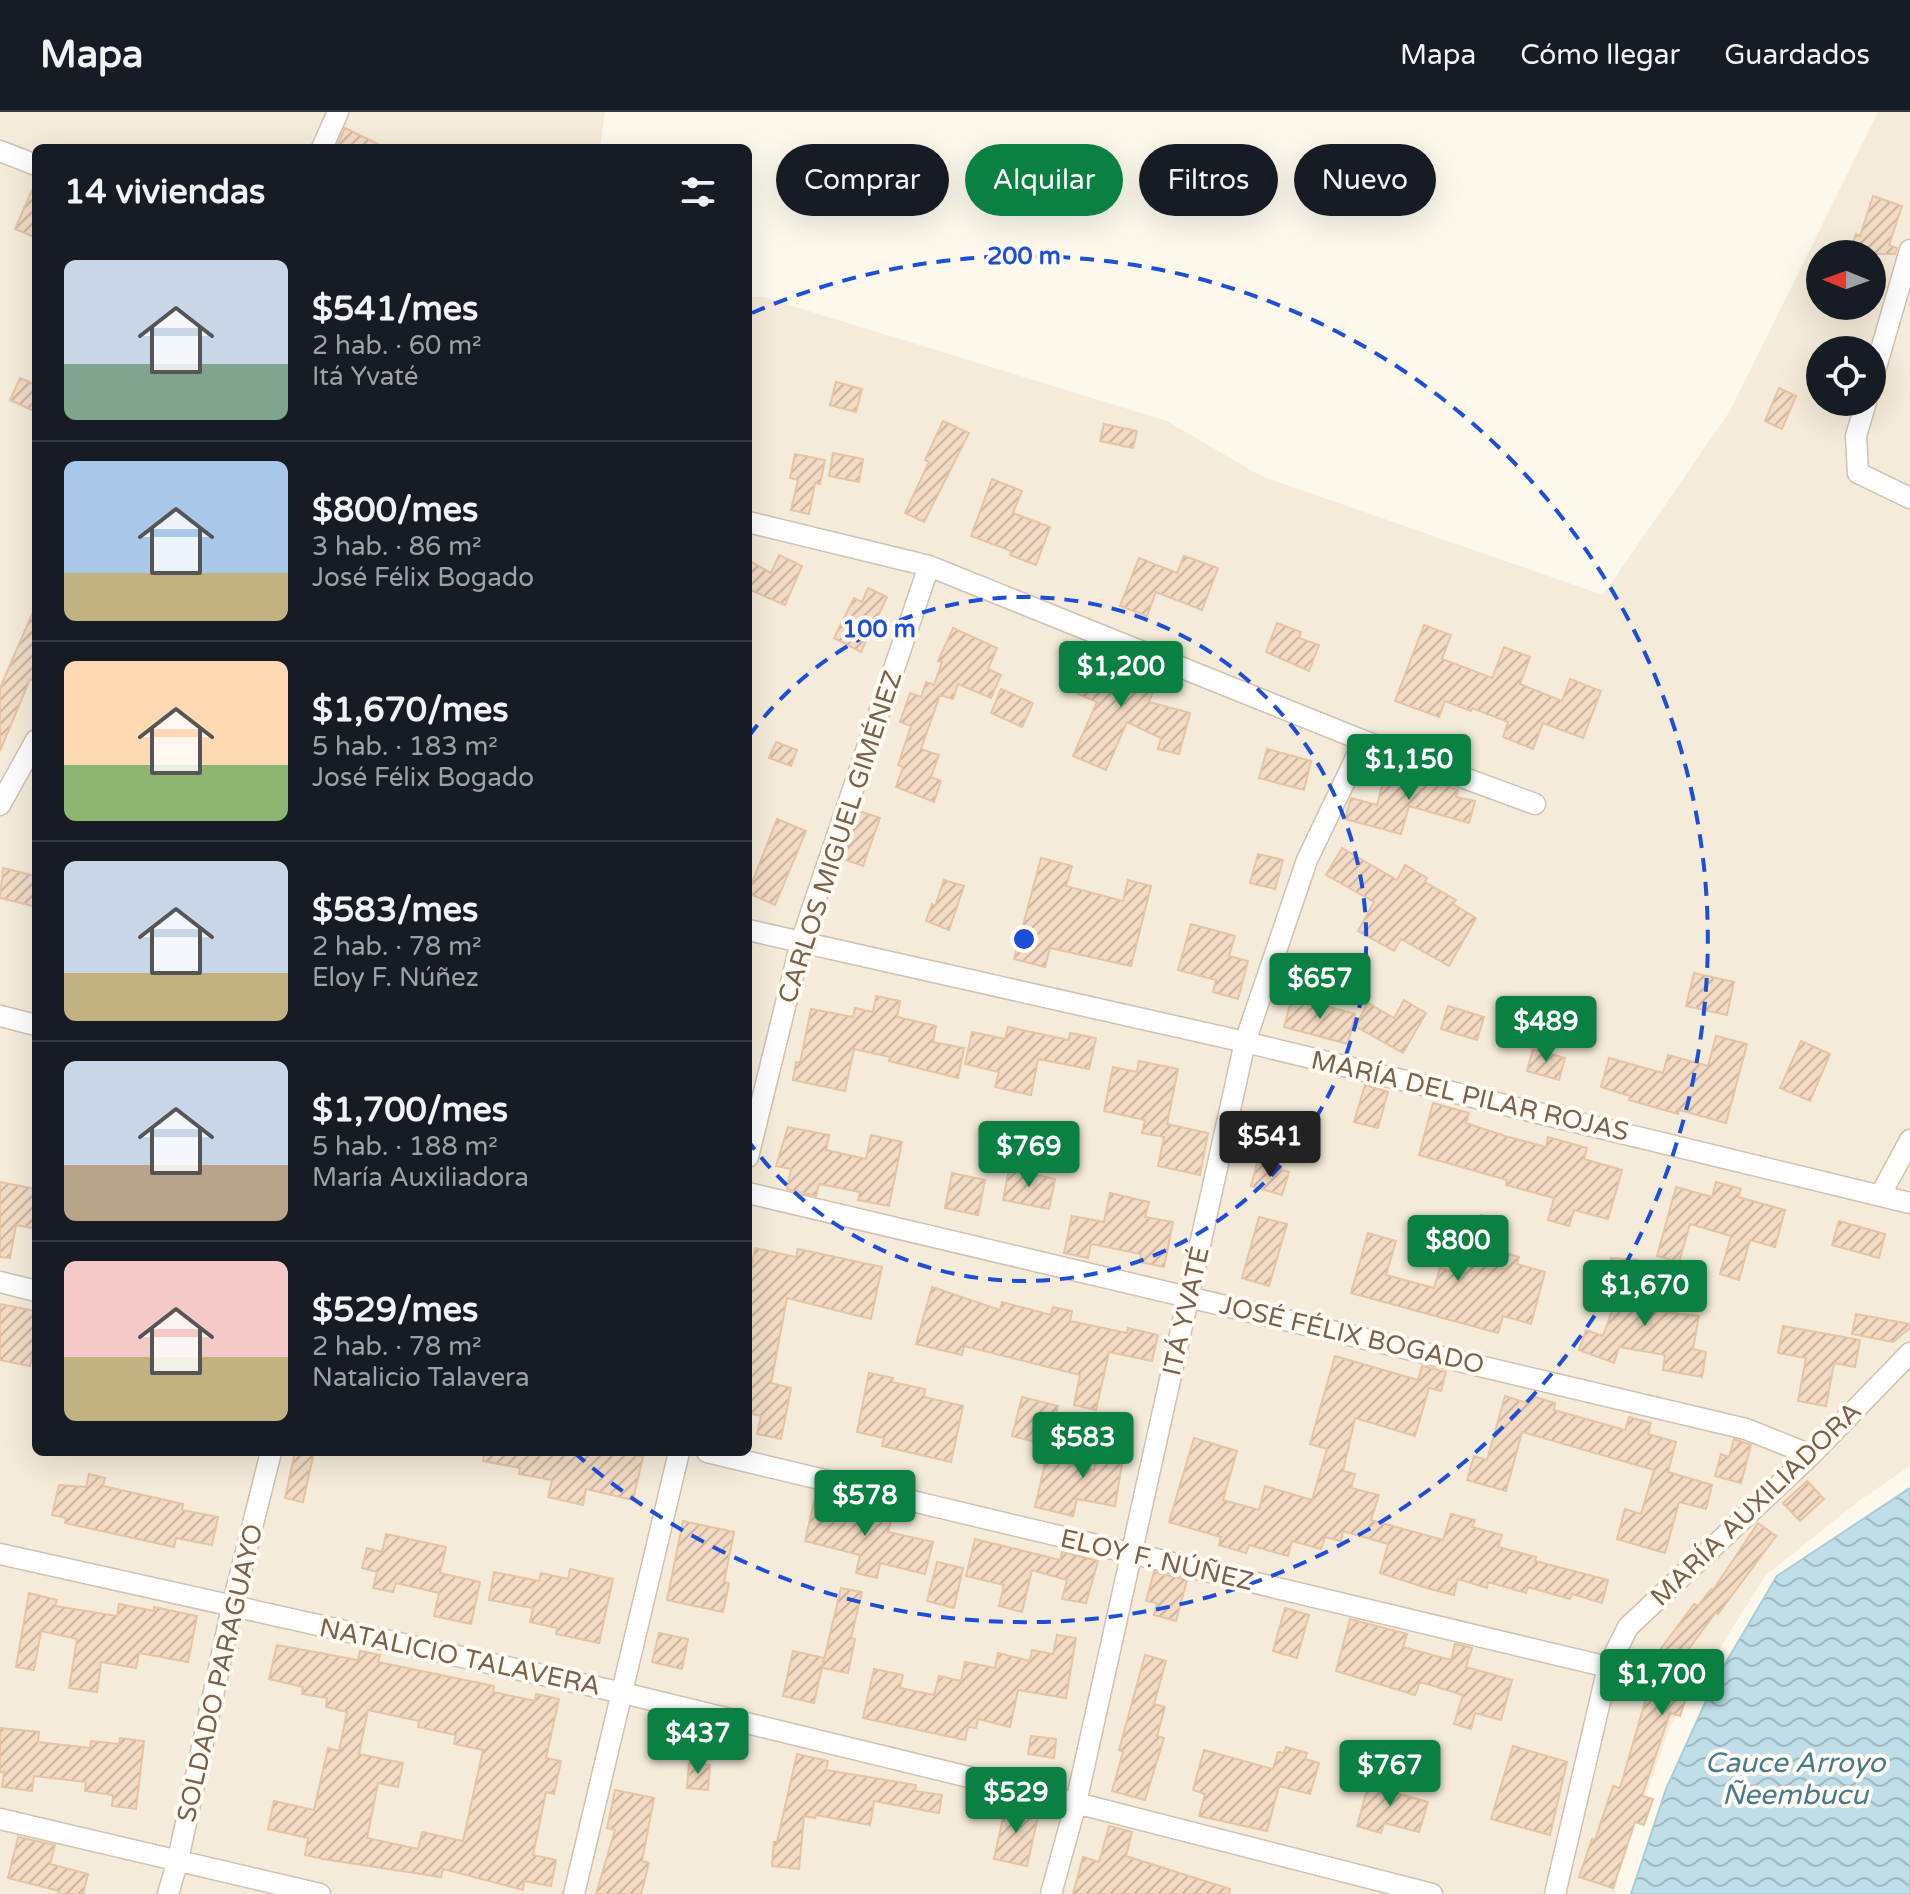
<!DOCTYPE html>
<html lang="es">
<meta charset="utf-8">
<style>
:root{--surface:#171b24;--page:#20242c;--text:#f1f3f6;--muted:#9ea1a6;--line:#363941;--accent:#0b8043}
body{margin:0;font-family:"Varela Round",sans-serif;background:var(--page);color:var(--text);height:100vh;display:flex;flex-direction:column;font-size:30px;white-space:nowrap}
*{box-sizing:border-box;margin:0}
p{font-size:26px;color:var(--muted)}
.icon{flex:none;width:44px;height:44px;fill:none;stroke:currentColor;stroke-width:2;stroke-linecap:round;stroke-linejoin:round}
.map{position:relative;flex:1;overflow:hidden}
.side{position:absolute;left:32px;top:32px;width:720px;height:1312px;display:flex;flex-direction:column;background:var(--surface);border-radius:12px;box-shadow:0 8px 32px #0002}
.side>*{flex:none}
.banner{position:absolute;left:776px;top:32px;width:760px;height:72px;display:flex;gap:16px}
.needle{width:52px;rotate:271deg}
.fabs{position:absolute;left:1806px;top:128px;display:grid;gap:16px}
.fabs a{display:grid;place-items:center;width:80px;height:80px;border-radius:50%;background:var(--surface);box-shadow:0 8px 32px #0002;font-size:40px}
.price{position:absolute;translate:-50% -68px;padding:0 18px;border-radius:8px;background:var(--accent);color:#fff;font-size:26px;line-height:52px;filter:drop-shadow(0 2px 4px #0008)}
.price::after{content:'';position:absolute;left:50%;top:48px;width:24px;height:18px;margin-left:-12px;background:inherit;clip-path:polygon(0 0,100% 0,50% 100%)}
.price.active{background:#222;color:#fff}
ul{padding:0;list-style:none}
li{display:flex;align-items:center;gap:24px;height:200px;padding:0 32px}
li+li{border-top:2px solid var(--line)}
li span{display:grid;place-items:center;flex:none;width:224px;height:160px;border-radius:12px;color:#555}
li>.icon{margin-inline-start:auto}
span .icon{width:96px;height:96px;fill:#fffc;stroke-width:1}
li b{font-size:34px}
h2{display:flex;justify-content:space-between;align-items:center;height:96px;padding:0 32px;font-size:34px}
.chip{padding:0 28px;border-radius:36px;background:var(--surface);box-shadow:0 8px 32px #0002;font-size:28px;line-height:72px}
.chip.active{background:var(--accent);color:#fff}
header{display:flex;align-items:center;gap:48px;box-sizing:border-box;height:112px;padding:0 40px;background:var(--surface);border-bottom:2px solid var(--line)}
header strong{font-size:38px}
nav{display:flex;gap:44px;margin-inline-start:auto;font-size:28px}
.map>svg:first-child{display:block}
.residential{fill:#f5ebda;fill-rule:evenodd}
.water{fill:url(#water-waves);stroke:#a5cdda;stroke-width:2}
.building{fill:url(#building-hatch);stroke:#e6c3a3;stroke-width:2;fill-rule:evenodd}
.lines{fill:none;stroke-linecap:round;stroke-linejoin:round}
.minor-casing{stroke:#d1c1b0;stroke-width:23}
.minor{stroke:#fff;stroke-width:20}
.ring{fill:none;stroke:#1d4ed8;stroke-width:4;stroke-dasharray:14 10}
.labels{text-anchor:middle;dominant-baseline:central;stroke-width:8;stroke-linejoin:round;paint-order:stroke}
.street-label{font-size:26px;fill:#7a614d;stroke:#fffbf3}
.water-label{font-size:28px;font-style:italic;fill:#467a8d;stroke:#fffbf3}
.centre{fill:#1d4ed8;stroke:#fffbf3;stroke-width:4}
.ring-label{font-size:24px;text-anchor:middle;font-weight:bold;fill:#1d4ed8;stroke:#fffbf3;stroke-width:8;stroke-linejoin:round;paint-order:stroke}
</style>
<header>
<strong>Mapa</strong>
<nav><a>Mapa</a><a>Cómo llegar</a><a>Guardados</a></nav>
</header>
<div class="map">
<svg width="1910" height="1782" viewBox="0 0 1910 1782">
<defs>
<pattern id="water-waves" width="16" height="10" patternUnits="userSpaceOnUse" patternTransform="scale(2)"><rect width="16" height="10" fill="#bfdee8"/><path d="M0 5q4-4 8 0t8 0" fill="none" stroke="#a0b7be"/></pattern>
<pattern id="building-hatch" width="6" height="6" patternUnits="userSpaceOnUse" patternTransform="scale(2)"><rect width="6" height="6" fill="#f3dbc3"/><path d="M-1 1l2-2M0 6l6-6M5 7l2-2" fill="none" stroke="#cab5a1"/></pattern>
</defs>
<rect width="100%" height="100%" fill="#fdf8ec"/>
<path class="residential" d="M0,0H605L600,36H36V1340H748V185H763L1167,309L1261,364L1603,483L1730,299L1878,0H1910V1354L1856,1391L1766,1463L1671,1613L1617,1761L1616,1782H0ZM1820,142H1872V194H1820ZM1820,238H1872V290H1820Z"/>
<path class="water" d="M1910,1376V1782H1631L1666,1677L1715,1569L1777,1464Z"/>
<path class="building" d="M345,16L386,36H336Z
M36,69V126L15,117Z
M1873,84L1902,94L1889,133L1897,136L1895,142H1849L1856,122L1860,124Z
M20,266L36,273V300L10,288Z
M836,270L862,277L856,300L830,293Z
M1779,276L1796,284L1782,317L1765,309Z
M943,309L969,321L924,410L905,401L929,350L925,348Z
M1104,312L1137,319L1133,336L1100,329Z
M833,341L863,347L859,370L829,364Z
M795,342L825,348L820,372L815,371L809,402L791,398L798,368L790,366Z
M992,367L1022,379L1013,401L1050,415L1036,453L1010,443L1011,439L971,424Z
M779,443L802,454L785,493L748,477V448L771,461Z
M1184,444L1218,456L1202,498L1156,480L1147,504L1120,494L1139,446L1177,461Z
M868,476L887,485L861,540L834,526L854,486L862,490Z
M36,493V570L30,567L0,639V576Z
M1277,511L1301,520L1299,526L1319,533L1309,559L1266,540Z
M1424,513L1451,523L1442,547L1492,566L1504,535L1530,545L1520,572L1562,589L1570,567L1601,579L1583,626L1543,611L1533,637L1503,625L1508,610L1472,596L1471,599L1445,589L1439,605L1395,589Z
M953,516L997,536L988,557L1001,563L991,586L958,572L953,587L940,583L921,637L939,643L931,665L941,669L934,690L896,675L903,655L898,653L911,614L900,610L910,581L921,585L926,570L934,573L942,550L938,549Z
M1080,531L1121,549L1117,558L1155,575L1149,590L1190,601L1179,642L1158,637L1161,626L1127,610L1106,658L1073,644L1097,590L1078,582L1086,562L1070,555Z
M1001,577L1033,591L1022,615L991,601Z
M776,630L797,638L791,654L769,646Z
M1267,637L1311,649L1304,678L1259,666Z
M1388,652L1458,678L1456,685L1475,689L1469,711L1409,694L1401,722L1345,707L1351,686L1377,693Z
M859,699L880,706L863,754L843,747Z
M777,707L806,719L775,793L748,781Z
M1342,736L1397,768L1405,753L1427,766L1425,770L1456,788L1453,792L1476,806L1449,854L1401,827L1394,839L1358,819L1374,790L1326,763Z
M1258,742L1283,748L1275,777L1250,771Z
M1041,746L1072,754L1066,774L1123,789L1128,768L1151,774L1131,854L1050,836L1045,855L1014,847Z
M3,756L36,764L33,794L0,786Z
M944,768L964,774L949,818L926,809L932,792L935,794Z
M1191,812L1235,824L1229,844L1248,849L1238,887L1213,880L1216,868L1178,858Z
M1694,861L1734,870L1727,903L1686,894Z
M876,884L900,889L897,905L936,914L933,930L964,936L958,966L889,949L890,945L854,937L845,979L793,968L796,950L800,951L811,897L853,905L855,896L873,900Z
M1292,885L1355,902L1348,932L1284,915Z
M1404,888L1426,901L1403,941L1355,914L1368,891L1394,906Z
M1448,894L1484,905L1477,928L1441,917Z
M1008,915L1069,928L1070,921L1096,926L1089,957L1038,947L1031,983L995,975L999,960L965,952L972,920L1005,927Z
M1716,924L1747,932L1726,1011L1679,998L1678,1002L1629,988L1630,984L1601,975L1609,946L1663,961L1668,943L1708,954Z
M1801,929L1830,942L1810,989L1780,976Z
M1533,937L1565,946L1559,968L1527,959Z
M1139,949L1178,957L1167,1012L1208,1021L1200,1063L1158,1054L1164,1025L1142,1021L1145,1008L1104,999L1113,955L1137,960Z
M1365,973L1388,980L1378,1016L1354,1010Z
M1433,991L1469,1001L1466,1011L1505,1024L1546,1035L1548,1025L1587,1036L1584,1047L1622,1058L1608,1107L1574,1098L1569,1114L1548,1108L1554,1086L1506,1073L1507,1068L1419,1043Z
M788,1015L829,1023L826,1038L866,1047L871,1023L902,1030L889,1094L858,1088L860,1080L819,1072L816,1084L787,1077L791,1057L776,1054Z
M1257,1051L1289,1060L1282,1083L1251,1074Z
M1009,1057L1055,1067L1049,1097L1003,1088Z
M952,1061L985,1068L978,1103L945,1096Z
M0,1070L36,1077V1117L16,1113L10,1146L0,1145Z
M1716,1070L1741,1077L1738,1085L1785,1098L1775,1135L1750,1128L1739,1168L1720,1162L1731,1124L1690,1112L1679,1150L1657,1144L1676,1075L1712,1085Z
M1110,1081L1149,1090L1145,1105L1173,1110L1164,1155L1140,1150L1141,1142L1091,1132L1088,1146L1064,1141L1072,1104L1104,1110Z
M1481,1103L1506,1110L1498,1139L1519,1145L1517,1152L1545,1160L1531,1212L1503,1204L1498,1221L1351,1181L1368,1121L1396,1129L1386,1163L1434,1176L1440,1156L1464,1163Z
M1259,1105L1287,1112L1269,1174L1242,1166Z
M1839,1109L1885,1122L1879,1146L1832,1133Z
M755,1136L796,1145L798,1137L882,1155L871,1207L787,1186L771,1271L791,1276L781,1327L757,1322L761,1304L748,1301V1171Z
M1611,1146L1638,1148L1632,1196L1699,1204L1693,1237L1706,1240L1702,1265L1663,1258L1665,1243L1619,1235L1614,1251L1579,1238L1586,1218L1603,1224L1618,1182L1606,1181Z
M932,1175L1000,1198L1002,1190L1051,1203L1053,1195L1072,1199L1070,1209L1127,1221L1128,1216L1158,1223L1152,1249L1109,1240L1096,1298L1074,1293L1080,1263L964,1234L962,1243L916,1232Z
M0,1192L36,1199V1241H33L30,1254L0,1248Z
M1856,1202L1910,1212V1216L1893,1230L1852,1222Z
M1783,1214L1860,1228L1855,1255L1834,1251L1826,1294L1798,1289L1806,1246L1778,1241Z
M1335,1244L1418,1268L1422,1254L1446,1260L1441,1279L1429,1276L1415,1324L1355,1306L1343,1359L1355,1362L1351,1376L1379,1383L1371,1408L1443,1428L1451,1402L1475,1408L1472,1415L1502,1423L1498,1435L1536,1445L1535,1449L1608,1468L1602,1491L1572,1482L1570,1487L1528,1475L1526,1481L1488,1470L1487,1476L1458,1467L1454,1483L1430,1477L1380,1461L1388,1432L1343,1419L1341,1429L1325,1425L1321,1437L1292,1429L1288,1444L1249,1433L1246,1441L1219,1433L1221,1425L1169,1410L1194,1326L1237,1339L1223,1388L1259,1398L1265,1374L1312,1388L1327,1337L1310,1332Z
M869,1261L893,1266L892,1270L925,1277L924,1285L963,1294L951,1350L882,1334L884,1326L857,1320Z
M1505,1284L1530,1292L1532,1284L1555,1291L1554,1298L1625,1318L1629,1305L1651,1311L1648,1322L1676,1330L1668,1360L1712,1373L1706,1397L1679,1390L1665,1441L1617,1427L1625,1397L1641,1402L1654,1358L1522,1320L1506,1379L1467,1368L1474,1344L1487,1348Z
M1022,1285L1058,1294L1047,1333L1012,1324Z
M1101,1324L1126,1328L1115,1394L1077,1387L1073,1404L1035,1395L1046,1347L1094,1358Z
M1734,1327L1751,1333L1741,1371L1715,1364L1721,1342L1729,1345Z
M295,1340H314L303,1390L285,1386Z
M484,1340H623L643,1345L633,1388L586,1377L583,1393L548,1385L552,1368L519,1362L520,1356L483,1349Z
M89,1362L105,1366L103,1374L183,1392L182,1398L218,1405L212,1433L176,1426L174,1435L65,1411L66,1406L52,1403L59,1373L86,1375Z
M1807,1369L1824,1387L1800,1409L1783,1391Z
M816,1382L857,1392L855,1399L891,1408L888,1420L933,1430L925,1462L880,1451L877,1466L856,1461L860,1443L805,1429Z
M683,1409L734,1420L724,1470L729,1471L723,1500L667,1488Z
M1758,1411L1776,1424L1718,1502L1716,1500L1685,1542L1699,1547L1680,1604L1670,1601L1642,1684L1653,1687L1644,1713L1635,1710L1613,1776L1579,1765L1592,1727L1595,1728L1613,1674L1620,1676L1660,1538L1694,1492L1698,1494L1711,1477L1713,1478Z
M386,1422L446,1435L440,1461L480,1470L471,1512L434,1504L439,1481L396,1471L393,1480L373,1476L377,1460L362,1456L367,1436L382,1440Z
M975,1427L1060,1448L1062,1440L1098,1449L1086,1491L1062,1487L1067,1468L1032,1458L1022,1500L999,1494L1004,1473L966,1464Z
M937,1450L963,1456L954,1496L927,1489Z
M570,1457L613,1467L599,1531L556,1522L557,1516L530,1510L533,1496L489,1488L494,1460L539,1469L541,1461L568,1467Z
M1154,1460L1187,1468L1176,1509L1154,1503L1157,1491L1146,1489Z
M841,1476L862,1480L851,1526L855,1527L848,1561L822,1556Z
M29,1481L57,1488L55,1494L117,1504L119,1492L154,1499V1495L197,1504L188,1550L139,1541L136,1556L101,1550L97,1580L69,1576L77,1527L41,1519L34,1558L16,1555Z
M1285,1496L1309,1503L1297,1546L1273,1539Z
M1350,1507L1407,1522L1403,1535L1451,1548L1455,1532L1472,1536L1466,1555L1512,1568L1501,1608L1475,1601L1471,1617L1454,1612L1463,1583L1420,1570L1415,1583L1336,1559Z
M659,1521L688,1527L682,1557L652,1550Z
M1057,1523L1076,1526L1066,1586L1018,1578L1010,1615L978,1607L976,1616L968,1615L965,1628L863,1606L874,1557L903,1563L900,1576L934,1583L939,1564L961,1569L965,1550L995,1556L998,1541L1030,1549L1032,1538L1053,1542Z
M277,1533L358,1548L360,1539L380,1543L378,1550L494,1574L493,1580L535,1589L536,1582L559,1587L546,1646L561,1649L554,1682L546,1680L533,1743L556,1748L551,1774L524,1769L523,1778L443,1757L441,1765L323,1747L305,1743L308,1726L268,1717L274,1689L314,1698L328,1636L339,1639L347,1600L326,1595L327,1586L302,1582L303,1575L269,1567ZM368,1598L419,1609L418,1615L456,1623L454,1632L483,1638L463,1729L422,1720L418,1737L367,1726L378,1671L398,1675L403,1651L359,1642Z
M793,1539L824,1546L814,1591L783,1584Z
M1145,1543L1166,1549L1154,1592L1165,1595L1157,1624L1164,1626L1145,1688L1112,1679L1123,1640L1119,1638Z
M0,1616L39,1620L38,1630L90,1636L91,1629L119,1632L120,1626L144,1629L136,1697L112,1694L113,1683L85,1679L86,1670L34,1664L32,1679L2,1675L4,1660H0Z
M1031,1624L1056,1627L1054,1646L1028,1642Z
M1513,1634L1567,1650L1550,1723L1491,1707Z
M1286,1635L1307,1641L1305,1647L1319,1651L1310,1682L1279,1674L1267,1719L1199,1704L1205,1682L1193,1678L1204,1638L1273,1657L1278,1640L1284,1641Z
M797,1642L828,1649L826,1658L916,1673L915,1679L942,1683L939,1701L874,1689L870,1713L816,1703L815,1706L804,1704L799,1757L772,1754L774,1730H777Z
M689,1651L710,1653L708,1678L687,1676Z
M1371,1663L1395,1669L1392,1680L1428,1690L1419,1720L1384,1711L1381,1721L1357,1714Z
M615,1678L654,1686L642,1749L649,1751L641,1782H596L615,1718L607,1716Z
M1006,1692L1039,1700L1027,1754L994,1747Z
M1109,1714L1132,1720L1126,1744L1230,1777L1229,1782H1073L1083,1745L1099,1750Z
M18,1725L55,1733L50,1752L88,1762L83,1782H58L59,1779L8,1766Z"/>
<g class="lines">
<defs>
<path id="minor" d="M322,36L338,0
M0,39L36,53
M1872,269L1910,138
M1866,290L1856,324L1858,361L1910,386
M748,410L929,454L1364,629L1535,692
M0,693L36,628
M748,818L1245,930L1910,1091
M0,904L36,913
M748,1045L801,830L929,454
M748,1081L1746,1317L1811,1343
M1881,1082L1910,1028
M0,1170L36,1179
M707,1340L1608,1555
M0,1442L623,1581L1076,1691L1432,1782
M0,1707L320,1782
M168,1782L178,1748L232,1495L271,1340
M574,1782L679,1340
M1051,1782L1076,1691L1245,930L1307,748L1364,629
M1555,1782L1608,1555L1628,1515L1811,1343L1910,1241"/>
</defs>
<use href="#minor" class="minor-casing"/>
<use href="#minor" class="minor"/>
</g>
<g class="ring">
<path d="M749 624A342 342 0 1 1 749 1030"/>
<path d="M752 201A683 683 0 1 1 576 1342"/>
</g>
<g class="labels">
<g class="street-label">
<text transform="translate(840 725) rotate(-72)">CARLOS MIGUEL GIMÉNEZ</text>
<text transform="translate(1470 984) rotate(13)">MARÍA DEL PILAR ROJAS</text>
<text transform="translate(1186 1199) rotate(-77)">ITÁ YVATÉ</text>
<text transform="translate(1352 1223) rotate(13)">JOSÉ FÉLIX BOGADO</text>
<text transform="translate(1756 1392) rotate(-44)">MARÍA AUXILIADORA</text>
<text transform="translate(1157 1448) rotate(13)">ELOY F. NÚÑEZ</text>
<text transform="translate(460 1545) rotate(12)">NATALICIO TALAVERA</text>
<text transform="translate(220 1561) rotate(-77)">SOLDADO PARAGUAYO</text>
</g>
<g class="water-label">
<text x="1795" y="1651">Cauce Arroyo<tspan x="1795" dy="32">Ñeembucu</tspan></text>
</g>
</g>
<circle cx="1024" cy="827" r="12" class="centre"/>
<g class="ring-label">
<text x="1024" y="152">200 m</text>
<text x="879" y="525">100 m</text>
</g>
</svg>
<div class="fabs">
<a><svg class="needle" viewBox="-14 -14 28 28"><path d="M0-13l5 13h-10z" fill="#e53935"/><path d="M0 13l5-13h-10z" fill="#9ea1a6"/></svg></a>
<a><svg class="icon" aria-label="locate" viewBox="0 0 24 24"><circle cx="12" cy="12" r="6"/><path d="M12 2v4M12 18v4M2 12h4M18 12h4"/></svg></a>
</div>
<b class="price" style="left:1121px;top:597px">$1,200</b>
<b class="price" style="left:1409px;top:690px">$1,150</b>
<b class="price" style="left:1320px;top:909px">$657</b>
<b class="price" style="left:1546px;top:952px">$489</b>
<b class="price active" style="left:1270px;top:1067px">$541</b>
<b class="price" style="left:1029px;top:1077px">$769</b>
<b class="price" style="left:1458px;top:1171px">$800</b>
<b class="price" style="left:1645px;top:1216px">$1,670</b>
<b class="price" style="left:1083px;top:1368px">$583</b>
<b class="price" style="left:865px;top:1426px">$578</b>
<b class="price" style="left:1662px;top:1605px">$1,700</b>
<b class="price" style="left:698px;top:1664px">$437</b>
<b class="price" style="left:1390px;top:1696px">$767</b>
<b class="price" style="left:1016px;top:1723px">$529</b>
<div class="banner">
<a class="chip">Comprar</a>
<a class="chip active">Alquilar</a>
<a class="chip">Filtros</a>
<a class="chip">Nuevo</a>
</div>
<section class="side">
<h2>14 viviendas<svg class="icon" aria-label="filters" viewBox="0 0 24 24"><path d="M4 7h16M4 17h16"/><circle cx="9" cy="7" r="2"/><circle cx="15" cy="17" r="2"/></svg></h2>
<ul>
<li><span style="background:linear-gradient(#c9d6e8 65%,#7fa58c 0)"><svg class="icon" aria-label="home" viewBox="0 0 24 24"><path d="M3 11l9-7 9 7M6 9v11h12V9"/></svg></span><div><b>$541/mes</b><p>2 hab. · 60 m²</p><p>Itá Yvaté</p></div></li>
<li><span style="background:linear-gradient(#a9c7e8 70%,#c2b280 0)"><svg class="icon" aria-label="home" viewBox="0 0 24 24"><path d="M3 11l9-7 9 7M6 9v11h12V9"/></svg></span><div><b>$800/mes</b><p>3 hab. · 86 m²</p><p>José Félix Bogado</p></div></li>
<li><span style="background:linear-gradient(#ffd9b3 65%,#8fb573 0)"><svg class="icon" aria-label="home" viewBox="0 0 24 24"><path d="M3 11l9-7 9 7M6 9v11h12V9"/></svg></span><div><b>$1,670/mes</b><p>5 hab. · 183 m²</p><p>José Félix Bogado</p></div></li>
<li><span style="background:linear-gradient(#c9d6e8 70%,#c2b280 0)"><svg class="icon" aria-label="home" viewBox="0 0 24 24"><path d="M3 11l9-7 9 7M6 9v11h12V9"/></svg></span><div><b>$583/mes</b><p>2 hab. · 78 m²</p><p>Eloy F. Núñez</p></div></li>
<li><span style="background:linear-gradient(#c9d6e8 65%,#b9a48a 0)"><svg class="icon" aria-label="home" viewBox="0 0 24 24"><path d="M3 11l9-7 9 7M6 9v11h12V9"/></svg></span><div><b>$1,700/mes</b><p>5 hab. · 188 m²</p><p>María Auxiliadora</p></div></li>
<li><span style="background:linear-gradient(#f6c9c9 60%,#c2b280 0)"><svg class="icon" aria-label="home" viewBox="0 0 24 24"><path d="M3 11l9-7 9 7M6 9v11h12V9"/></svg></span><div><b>$529/mes</b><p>2 hab. · 78 m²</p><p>Natalicio Talavera</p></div></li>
</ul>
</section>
</div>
